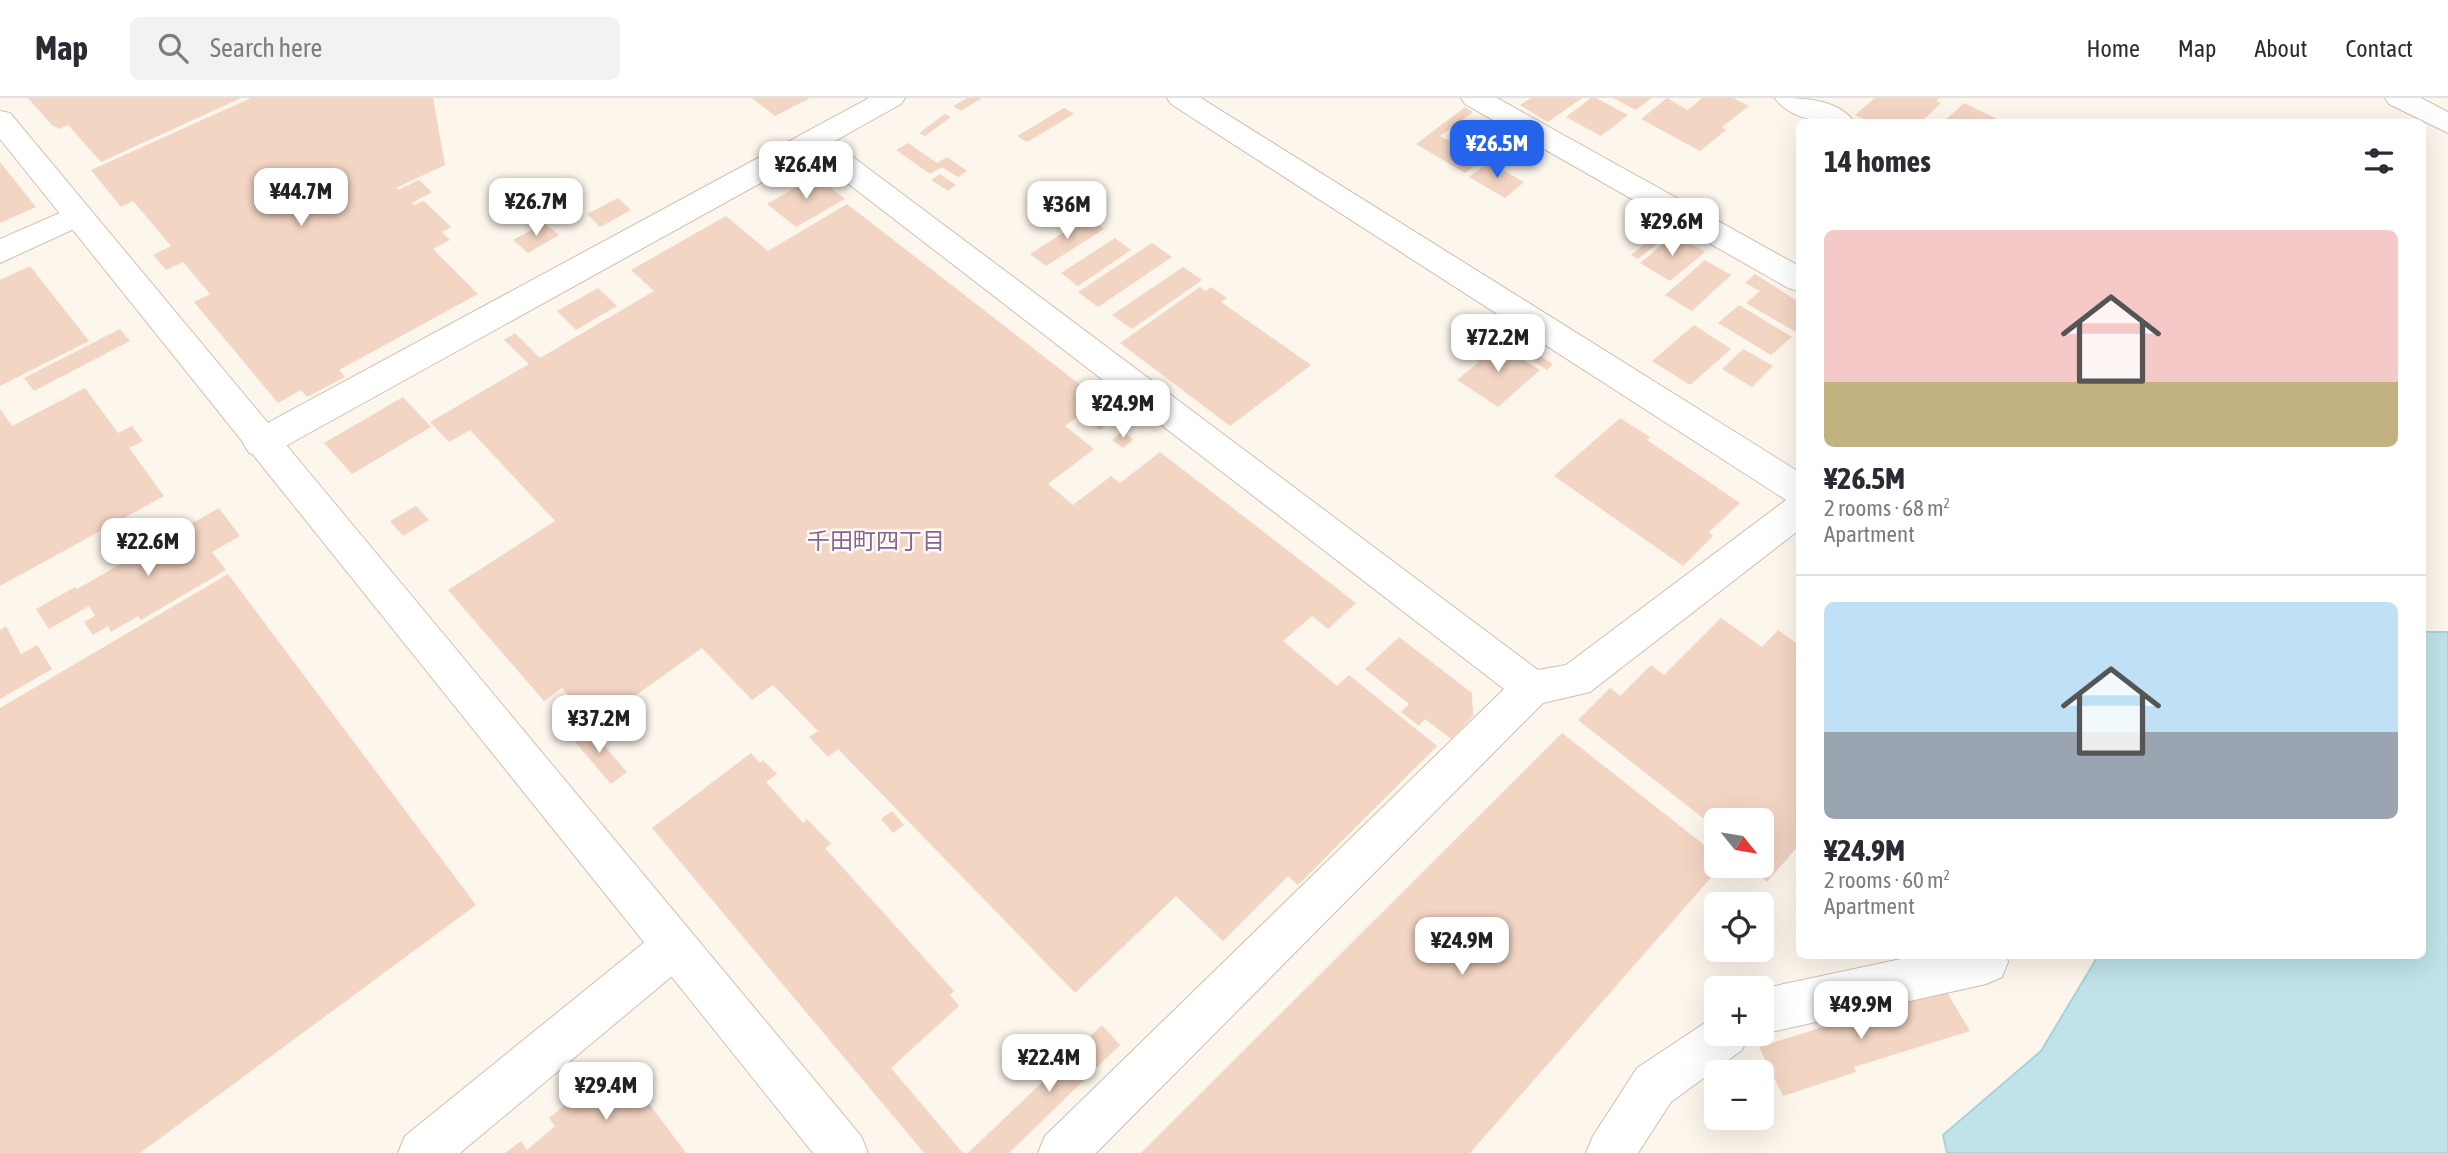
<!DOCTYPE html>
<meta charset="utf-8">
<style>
:root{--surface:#fff;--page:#f2f2f3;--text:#2b2b33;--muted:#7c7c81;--line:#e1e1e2;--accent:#2563eb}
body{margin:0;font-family:"Asap Condensed","Noto Sans JP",sans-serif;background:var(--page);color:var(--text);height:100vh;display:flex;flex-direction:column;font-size:26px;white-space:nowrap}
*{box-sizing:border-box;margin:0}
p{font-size:23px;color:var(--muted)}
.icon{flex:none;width:38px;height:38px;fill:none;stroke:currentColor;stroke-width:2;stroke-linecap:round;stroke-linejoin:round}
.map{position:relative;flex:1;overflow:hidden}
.panel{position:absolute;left:1796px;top:21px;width:630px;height:840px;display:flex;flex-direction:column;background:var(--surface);border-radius:10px;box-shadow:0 7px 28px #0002}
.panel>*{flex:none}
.needle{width:46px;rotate:120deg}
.tools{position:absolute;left:1704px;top:710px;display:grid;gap:14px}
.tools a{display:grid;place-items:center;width:70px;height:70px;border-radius:10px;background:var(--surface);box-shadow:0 7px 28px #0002;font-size:35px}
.price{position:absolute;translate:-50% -60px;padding:0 16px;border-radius:14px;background:#fff;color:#222;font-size:23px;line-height:46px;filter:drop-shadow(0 2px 4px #0008)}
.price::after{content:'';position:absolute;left:50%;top:42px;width:21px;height:16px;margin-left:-10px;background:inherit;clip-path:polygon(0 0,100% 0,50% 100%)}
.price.current{background:var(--accent);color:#fff}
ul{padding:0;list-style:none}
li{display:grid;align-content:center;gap:14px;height:371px;padding:0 28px}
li+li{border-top:2px solid var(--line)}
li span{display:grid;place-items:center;height:217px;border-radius:10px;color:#555}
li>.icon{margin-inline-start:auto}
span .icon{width:126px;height:126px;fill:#fffc;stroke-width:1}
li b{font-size:30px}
h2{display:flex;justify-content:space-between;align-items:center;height:84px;padding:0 28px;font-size:30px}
header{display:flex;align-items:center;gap:42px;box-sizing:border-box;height:98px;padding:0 35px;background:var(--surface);border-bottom:2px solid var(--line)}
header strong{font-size:33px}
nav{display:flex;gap:38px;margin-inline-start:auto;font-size:24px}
.search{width:490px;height:63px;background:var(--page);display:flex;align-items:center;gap:18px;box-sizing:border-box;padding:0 24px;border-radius:10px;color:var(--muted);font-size:26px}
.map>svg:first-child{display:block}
.water{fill:#bfe3e8;stroke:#a5d3da;stroke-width:2}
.building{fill:#f3d5c3}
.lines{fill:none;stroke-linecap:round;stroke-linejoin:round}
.street-casing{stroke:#d1beb0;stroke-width:2}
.secondary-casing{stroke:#d6c0b0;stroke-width:2}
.street{fill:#fff;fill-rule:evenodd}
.secondary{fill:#fff;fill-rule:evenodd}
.labels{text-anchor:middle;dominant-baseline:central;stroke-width:5;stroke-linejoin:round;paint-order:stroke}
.neighbourhood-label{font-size:23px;fill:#846695;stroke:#fffaf3}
</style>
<header>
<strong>Map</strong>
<div class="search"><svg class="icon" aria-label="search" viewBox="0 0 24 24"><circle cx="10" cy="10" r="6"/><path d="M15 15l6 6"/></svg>Search here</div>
<nav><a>Home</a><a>Map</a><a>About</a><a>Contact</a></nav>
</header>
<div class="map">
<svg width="2448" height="1055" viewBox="0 0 2448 1055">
<rect width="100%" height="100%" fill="#fdf6ec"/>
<path class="water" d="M2422,534H2448V1055H1947L1943,1037L2041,953L2098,858H2422Z"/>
<path class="building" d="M28,0H241L101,64L68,27L59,31L52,27Z
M251,0H433L445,67L396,90L398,92L419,82L432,94L412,105L414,107L424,103L451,129L442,134L450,142L433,151L478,196L339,272L345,279L307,299L301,292L278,305L194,204L210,196L183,164L166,172L153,157L171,148L133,103L121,109L91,72Z
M752,0H810L775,18Z
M967,0H982L961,13L953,8Z
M1531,0H1582L1548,24L1520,7Z
M1591,0H1596L1628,17L1601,38L1566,19Z
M1613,0H1651L1636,12Z
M1667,0L1688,12L1702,0H1733L1749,8L1722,29L1726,32L1700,53L1641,21Z
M1875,0H1939L1936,3L1941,5L1921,24H1870L1855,17Z
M1964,5L1997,21L1994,24H1943Z
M1465,9L1473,14L1440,38L1451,44L1469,31L1483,39L1495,35L1509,42L1465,75L1416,46Z
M1064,10L1074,16L1027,44L1017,38Z
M945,16L951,19L925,38L919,35Z
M908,45L937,65L947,59L967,73L958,79L942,69L930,76L896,52Z
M0,64L36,109L0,125Z
M1489,64L1524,84L1505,100L1469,79Z
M940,76L956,87L948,93L931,82Z
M816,78L845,101L796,129L767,106Z
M618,100L631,112L600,129L587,116Z
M847,106L1100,302L1065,328L1094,351L1048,386L1073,407L1111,378L1120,385L1160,354L1356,505L1328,531L1312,518L1283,543L1337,588L1349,577L1437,648L1298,787L1288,778L1223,843L1176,798L1075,895L838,651L828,659L809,639L818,633L773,587L752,602L702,550L594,627L562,590L544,603L448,492L555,423L470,332L449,344L430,324L529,266L504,242L515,235L540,260L654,193L631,172L726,118L768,153Z
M1088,119L1104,131L1046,168L1030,156Z
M544,125L559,137L528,155L513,142Z
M1662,132L1669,136L1638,161L1631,157Z
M1675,136L1705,154L1670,183L1640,165Z
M1115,140L1131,152L1078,188L1061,175Z
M1152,145L1172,159L1098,209L1078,194Z
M1705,162L1731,177L1692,213L1665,197Z
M30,168L89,243L0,288V182Z
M1183,169L1202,182L1132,231L1112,217Z
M1755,176L1799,204V232L1796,234L1746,205L1760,193L1745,185Z
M1200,189L1205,193L1211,189L1227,200L1221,204L1311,267L1230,328L1120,245Z
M598,190L617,208L576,232L557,213Z
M1739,207L1792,239L1771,257L1718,225Z
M1694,227L1731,251L1690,287L1652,263Z
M120,231L130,243L34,293L24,280Z
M1513,241L1553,266L1547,272L1507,246Z
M1493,243L1540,272L1498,309L1457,282L1479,264L1473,260Z
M1743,251L1773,268L1752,289L1722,271Z
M85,290L118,335L132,328L143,343L129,350L164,398L0,488V311L12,328Z
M403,299L431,329L352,376L324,345Z
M1111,310L1120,317L1100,332L1091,325Z
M1620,320L1650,339L1647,342L1740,405L1709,434L1713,438L1683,468L1554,378Z
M1123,333L1133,342L1123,350L1112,342Z
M416,408L429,422L403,438L390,423Z
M219,410L240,438L212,454L226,472L141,522L138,518L111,534L108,528L93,537L84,524L95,518L89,508L49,531L36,511L75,489L77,491Z
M228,476L476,807L140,1055H0V610Z
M1721,520L1762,549L1778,532L1799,547V747L1767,784L1747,768H1762V723H1717V731L1578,622L1610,590L1620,598L1651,567L1664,577Z
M6,528L21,556L37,547L52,571L0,601V532Z
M1399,539L1472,595L1473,618L1451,641L1425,621L1419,628L1401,614L1409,606L1365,571Z
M587,628L627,674L611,686L571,639Z
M1562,635L1717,757V768H1721L1470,1055H1141Z
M751,655L760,665L763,662L777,676L766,684L803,725L807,721L831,746L825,750L954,893L950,897L959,908L891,970L963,1055H924L652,730Z
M892,713L904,727L893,735L881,721Z
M1945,891L1970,933L1854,969L1856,974L1783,998L1759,949Z
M1102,927L1120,947L1009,1055H968Z
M618,964L686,1055H505L521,1043L527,1052L555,1028L549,1020Z"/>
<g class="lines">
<defs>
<path id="street" d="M869,0H905L901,6L833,44L1538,572L1566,567L1786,402L1171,6L1167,0H1201L1799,374V432L1590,594L1543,605L1096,1055H1038L1045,1038L1504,591L811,57L273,355L261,358L249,355L243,345L249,335Z
M1461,0H1497L1799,168V193L1788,190L1465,6Z
M1775,0C1800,0 1838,0 1854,24C1829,26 1790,23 1775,0Z
M2385,0H2421L2448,14V35L2389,6Z
M76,108L87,111L91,118L87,125L0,165V141Z
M673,827L689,834L695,849L689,864L460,1055H398L405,1038L657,834Z
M1915,858H2006L2008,864L2002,879L1986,886L1762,936L1761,891Z
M1717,917V936H1749L1742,952L1671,1004L1638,1055H1586L1593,1038L1637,970Z"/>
<path id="secondary" d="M0,13L10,15L861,1038L868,1055H813L0,41Z"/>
</defs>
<use href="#street" class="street-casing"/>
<use href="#secondary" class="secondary-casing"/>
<use href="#street" class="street"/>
<use href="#secondary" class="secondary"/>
</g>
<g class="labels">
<g class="neighbourhood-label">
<text x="876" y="443">千田町四丁目</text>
</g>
</g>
</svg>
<div class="tools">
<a><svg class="needle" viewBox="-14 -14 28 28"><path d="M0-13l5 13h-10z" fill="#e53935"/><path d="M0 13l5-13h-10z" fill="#7c7c81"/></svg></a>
<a><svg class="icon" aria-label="locate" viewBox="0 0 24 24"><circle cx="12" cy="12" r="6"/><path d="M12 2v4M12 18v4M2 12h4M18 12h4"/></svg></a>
<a>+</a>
<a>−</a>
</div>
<b class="price current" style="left:1497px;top:82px">¥26.5M</b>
<b class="price" style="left:806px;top:103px">¥26.4M</b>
<b class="price" style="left:301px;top:130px">¥44.7M</b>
<b class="price" style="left:536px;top:140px">¥26.7M</b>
<b class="price" style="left:1067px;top:143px">¥36M</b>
<b class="price" style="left:1672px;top:160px">¥29.6M</b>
<b class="price" style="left:1498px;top:276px">¥72.2M</b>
<b class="price" style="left:1123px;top:342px">¥24.9M</b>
<b class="price" style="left:148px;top:480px">¥22.6M</b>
<b class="price" style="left:599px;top:657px">¥37.2M</b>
<b class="price" style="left:1462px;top:879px">¥24.9M</b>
<b class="price" style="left:1861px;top:943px">¥49.9M</b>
<b class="price" style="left:1049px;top:996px">¥22.4M</b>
<b class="price" style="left:606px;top:1024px">¥29.4M</b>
<section class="panel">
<h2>14 homes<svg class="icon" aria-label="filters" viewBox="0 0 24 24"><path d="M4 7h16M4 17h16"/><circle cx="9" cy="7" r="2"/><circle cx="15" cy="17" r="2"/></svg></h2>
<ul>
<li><span style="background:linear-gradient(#f6c9c9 70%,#c2b280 0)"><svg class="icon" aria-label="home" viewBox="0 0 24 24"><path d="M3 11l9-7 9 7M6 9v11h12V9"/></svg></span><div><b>¥26.5M</b><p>2 rooms · 68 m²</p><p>Apartment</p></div></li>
<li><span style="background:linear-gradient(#bfe0f5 60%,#9aa5b1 0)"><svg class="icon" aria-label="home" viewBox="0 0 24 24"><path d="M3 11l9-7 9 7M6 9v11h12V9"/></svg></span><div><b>¥24.9M</b><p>2 rooms · 60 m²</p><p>Apartment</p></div></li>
</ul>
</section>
</div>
